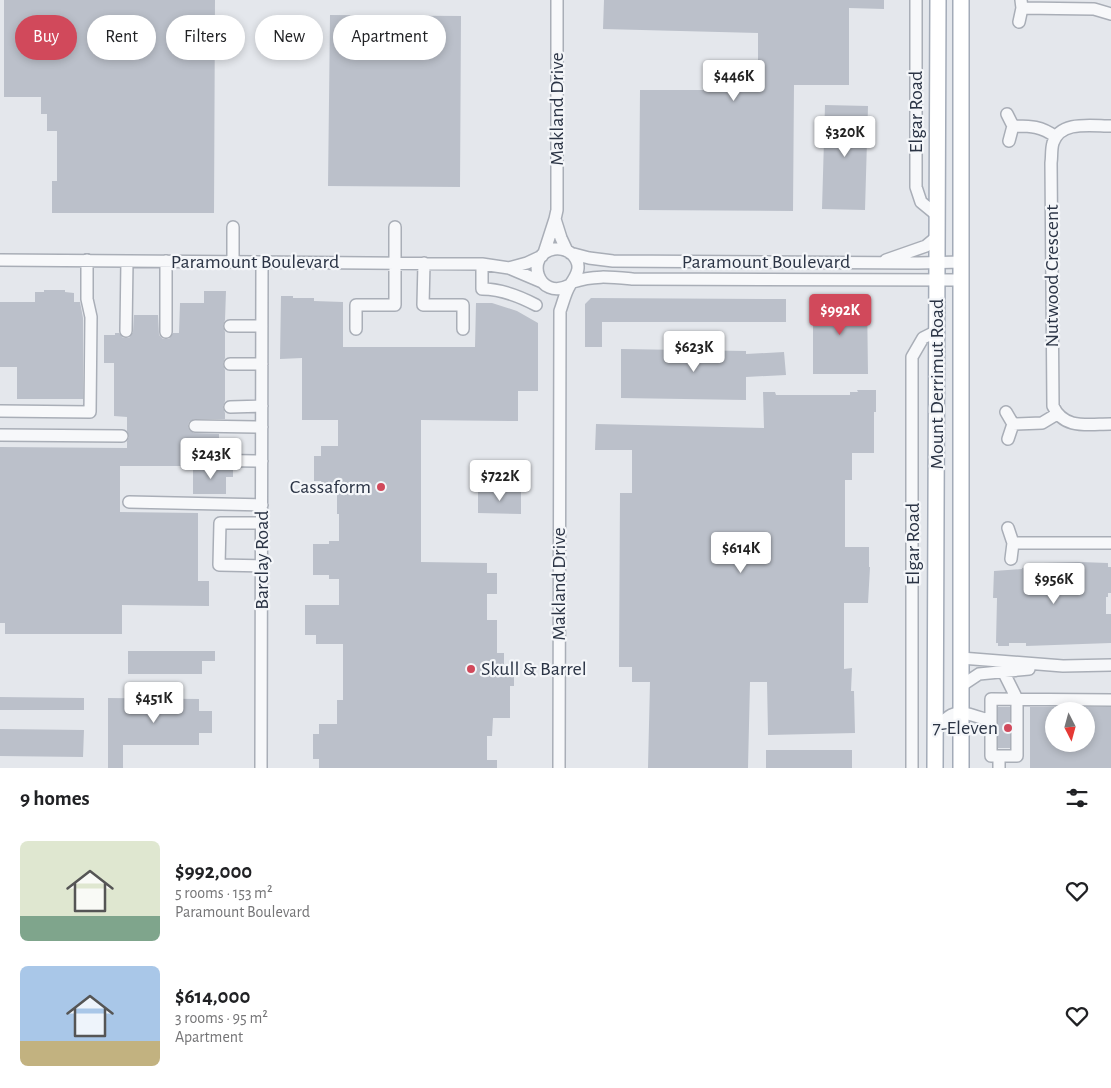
<!DOCTYPE html>
<meta charset="utf-8">
<style>
:root{--surface:#fff;--page:#f2f2f2;--text:#202124;--muted:#757577;--accent:#d1495b}
body{margin:0;font-family:"Alegreya Sans",sans-serif;background:var(--page);color:var(--text);height:100vh;display:flex;flex-direction:column;font-size:19px;white-space:nowrap}
*{box-sizing:border-box;margin:0}
p{font-size:16px;color:var(--muted)}
.icon{flex:none;width:28px;height:28px;fill:none;stroke:currentColor;stroke-width:2;stroke-linecap:round;stroke-linejoin:round}
.map{position:relative;height:768px;overflow:hidden}
.drawer{display:flex;flex-direction:column;background:var(--surface);flex:1}
.drawer>*{flex:none}
.guide{position:absolute;left:15px;top:15px;width:500px;height:45px;display:flex;gap:10px}
.needle{width:32px;rotate:174deg}
.tools{position:absolute;left:1045px;top:702px;display:grid;gap:10px}
.tools a{display:grid;place-items:center;width:50px;height:50px;border-radius:50%;background:var(--surface);box-shadow:0 2px 8px #0003;font-size:25px}
.price{position:absolute;translate:-50% -42px;padding:0 11px;border-radius:5px;background:#fff;color:#222;font-size:16px;line-height:32px;filter:drop-shadow(0 1px 2px #0008)}
.price::after{content:'';position:absolute;left:50%;top:30px;width:15px;height:11px;margin-left:-8px;background:inherit;clip-path:polygon(0 0,100% 0,50% 100%)}
.price.active{background:var(--accent);color:#fff}
ul{padding:0;list-style:none}
li{display:flex;align-items:center;gap:15px;height:125px;padding:0 20px}
li span{display:grid;place-items:center;flex:none;width:140px;height:100px;border-radius:8px;color:#555}
li>.icon{margin-inline-start:auto}
span .icon{width:60px;height:60px;fill:#fffc;stroke-width:1}
li b{font-size:21px}
h2{display:flex;justify-content:space-between;align-items:center;height:60px;padding:0 20px;font-size:21px}
.chip{padding:0 18px;border-radius:22px;background:var(--surface);box-shadow:0 2px 8px #0003;font-size:18px;line-height:45px}
.chip.active{background:var(--accent);color:#fff}
.map>svg:first-child{display:block}
.building{fill:#bbc0ca}
.lines{fill:none;stroke-linecap:round;stroke-linejoin:round}
.minor-casing{stroke:#a9aeb7;stroke-width:14}
.major-casing{stroke:#a3abb8;stroke-width:18}
.minor{stroke:#f7f8fa;stroke-width:11}
.major{stroke:#fff;stroke-width:15}
.poi-dot{fill:#d1495b;stroke:#f4f6f9;stroke-width:2}
.labels{text-anchor:middle;dominant-baseline:central;stroke-width:4.5;stroke-linejoin:round;paint-order:stroke}
.street-label{font-size:20px;fill:#2b3445;stroke:#f4f6f9}
.poi-label{font-size:20px;fill:#2b3445;stroke:#f4f6f9;text-anchor:end}
</style>
<div class="map">
<svg width="1111" height="768" viewBox="0 0 1111 768">
<rect width="100%" height="100%" fill="#e4e7ec"/>
<path class="building" d="M4,0H215L214,213H52V181H57V131H47V114H41V97H4Z
M604,0H884V9L849,8V85H794L793,211L639,210L640,90H758V33L603,29Z
M330,15L461,16L460,187L328,186Z
M825,105L868,106L865,210L822,209Z
M44,290H65V292L74,293V302H80L83,318V399H17V367H0V302H35V292H44Z
M204,291H226L225,320L223,326L225,332V358L223,364L225,370V401L223,407L225,413V419H195L189,422L188,426L189,430L194,433L219,434V453H191L187,459L190,466H120V512L198,513V581H209V606L122,605V634H5V623H0V447L127,448V441L129,437L127,431V417L114,416V363H104V335H115V333H119L123,338H129L133,332L134,315H158L159,335L163,339H169L173,333H179L180,303H204Z
M281,296H293V298H314V301L343,302V347H475L476,303H492L517,311L538,323V391H518V421L421,420V562L487,563V573H497V594H487V620H497V653H504V667H514V686H510V718H493L492,736H487V760H497V768H319V759H313V734H319V724H337V700H343V644H316V635H305V605H339V579H329V575H313V544H329V541H339V514H337V490L321,491V481H314V456H321V446H338V420H302V358L280,359Z
M591,298L786,299V322H602V347H585V304Z
M813,298H867L868,374H813Z
M621,349L746,351V354L784,352L786,375L746,377V400L621,398Z
M857,390H876V412H874V453H852V480H845V547H869V567H870L868,603H844V669L852,668L851,691H854L855,733L768,735L767,682H750L748,768H648L650,682H632V667H619L620,493H632V450H595L596,424L764,428L763,392H775L776,395H850V392H858Z
M193,467L233,468V477H226V494H193Z
M478,490H521V514L478,513Z
M1080,562L1108,563V567H1111V593H1108V597H1106V614H1111V643L1026,646V643H1009V646H998V643H996L997,598H993L994,571L1022,569V568L1028,567H1043V563Z
M128,651H215V661H202V674H128Z
M0,697L84,698V710H0Z
M108,698L199,699V711H212V733H199V745H123V768H108Z
M998,707H1010V748H998Z
M1030,707H1054V744H1086V707H1111V768H1030Z
M0,729L84,730L83,757L0,756Z
M766,750H852V768H766Z"/>
<g class="lines">
<defs>
<path id="minor" d="M916,0V187L921,202L938,216
M1022,8L1094,9L1111,14
M1019,22L1022,8L1021,0
M1007,114L1013,126L1009,141
M1013,126C1031,126 1041,126 1056,137
M1111,126C1092,126 1060,120 1053,143C1051,149 1052,157 1051,163L1053,406C1064,430 1088,424 1111,424
M555,219L561,238L567,251
M544,253L555,219L557,210V0
M570,253L589,258L613,261L918,263L962,262
M0,260L482,264L509,268L542,282
M886,260L926,246L938,236
M233,262V227
M424,263L423,305H463V329
M482,264V289C502,289 519,296 536,305
M509,268L527,263L542,256
M573,282C593,275 611,277 633,279L962,280
M230,326H262
M356,329V305H395V227
M126,331L127,261
M166,332V261
M230,364H262
M230,407L262,406
M0,411L90,412L91,317L87,299V260
M1006,412L1013,424L1008,439
M1013,424L1042,423L1057,414
M195,426L262,427
M0,435L122,436
M194,460L262,461
M129,502L262,505
M1008,528L1013,543L1011,559
M1013,543H1111
M262,566L219,565L220,523H262
M961,658L1063,666L1111,665
M961,686L979,674L1029,669
M936,732C952,704 964,713 991,721
M999,756H1017V699L1003,671
M261,768L262,262
M559,768L560,311C563,303 565,293 570,285C577,275 583,265 572,254C567,250 561,248 554,249C524,254 537,302 570,285
M912,768V357L923,338L937,331
M999,768V756H991V699L1111,700"/>
<path id="major" d="M935,768L938,0
M961,768V0"/>
</defs>
<use href="#minor" class="minor-casing"/>
<use href="#major" class="major-casing"/>
<use href="#minor" class="minor"/>
<use href="#major" class="major"/>
</g>
<g class="poi-dot">
<circle cx="381" cy="487" r="5"/>
<circle cx="471" cy="669" r="5"/>
<circle cx="1008" cy="728" r="5"/>
</g>
<g class="labels">
<g class="street-label">
<text transform="translate(557 109) rotate(-90)">Makland Drive</text>
<text transform="translate(916 112) rotate(-90)">Elgar Road</text>
<text x="255" y="262">Paramount Boulevard</text>
<text x="766" y="262">Paramount Boulevard</text>
<text transform="translate(1052 276) rotate(-90)">Nutwood Crescent</text>
<text transform="translate(937 384) rotate(-90)">Mount Derrimut Road</text>
<text transform="translate(913 544) rotate(-90)">Elgar Road</text>
<text transform="translate(262 560) rotate(-90)">Barclay Road</text>
<text transform="translate(559 584) rotate(-90)">Makland Drive</text>
</g>
<g class="poi-label">
<text x="371" y="487">Cassaform</text>
<text x="481" y="669" text-anchor="start">Skull &amp; Barrel</text>
<text x="998" y="728">7-Eleven</text>
</g>
</g>
</svg>
<div class="tools">
<a><svg class="needle" viewBox="-14 -14 28 28"><path d="M0-13l5 13h-10z" fill="#e53935"/><path d="M0 13l5-13h-10z" fill="#757577"/></svg></a>
</div>
<b class="price" style="left:734px;top:102px">$446K</b>
<b class="price" style="left:845px;top:158px">$320K</b>
<b class="price active" style="left:840px;top:336px">$992K</b>
<b class="price" style="left:694px;top:373px">$623K</b>
<b class="price" style="left:211px;top:480px">$243K</b>
<b class="price" style="left:500px;top:502px">$722K</b>
<b class="price" style="left:741px;top:574px">$614K</b>
<b class="price" style="left:1054px;top:605px">$956K</b>
<b class="price" style="left:154px;top:724px">$451K</b>
<div class="guide">
<a class="chip active">Buy</a>
<a class="chip">Rent</a>
<a class="chip">Filters</a>
<a class="chip">New</a>
<a class="chip">Apartment</a>
</div>
</div>
<section class="drawer">
<h2>9 homes<svg class="icon" aria-label="filters" viewBox="0 0 24 24"><path d="M4 7h16M4 17h16"/><circle cx="9" cy="7" r="2"/><circle cx="15" cy="17" r="2"/></svg></h2>
<ul>
<li><span style="background:linear-gradient(#dfe7d0 75%,#7fa58c 0)"><svg class="icon" aria-label="home" viewBox="0 0 24 24"><path d="M3 11l9-7 9 7M6 9v11h12V9"/></svg></span><div><b>$992,000</b><p>5 rooms · 153 m²</p><p>Paramount Boulevard</p></div><svg class="icon" aria-label="heart" viewBox="0 0 24 24"><path d="M12 20l-8-8c-3-5 5-10 8-4 3-6 11-1 8 4z"/></svg></li>
<li><span style="background:linear-gradient(#a9c7e8 75%,#c2b280 0)"><svg class="icon" aria-label="home" viewBox="0 0 24 24"><path d="M3 11l9-7 9 7M6 9v11h12V9"/></svg></span><div><b>$614,000</b><p>3 rooms · 95 m²</p><p>Apartment</p></div><svg class="icon" aria-label="heart" viewBox="0 0 24 24"><path d="M12 20l-8-8c-3-5 5-10 8-4 3-6 11-1 8 4z"/></svg></li>
</ul>
</section>
